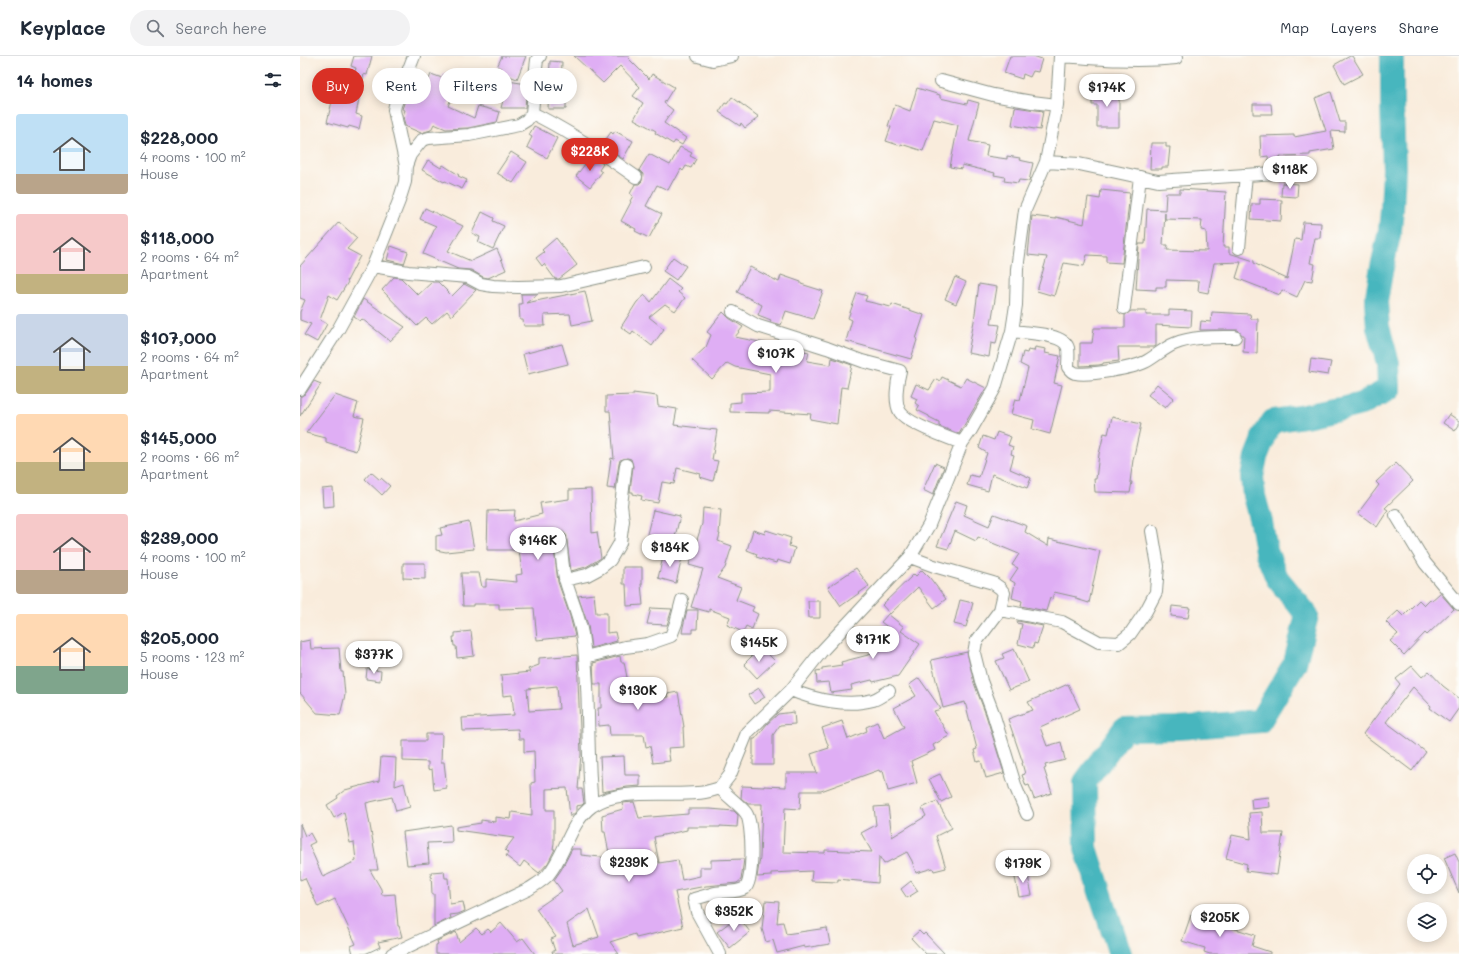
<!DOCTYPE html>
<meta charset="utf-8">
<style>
:root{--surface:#fff;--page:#f2f2f3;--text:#1f2937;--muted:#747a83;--line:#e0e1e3;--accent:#d93025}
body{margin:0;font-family:Mali,sans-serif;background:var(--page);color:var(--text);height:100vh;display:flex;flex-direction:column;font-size:15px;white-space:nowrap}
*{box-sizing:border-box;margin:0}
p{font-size:13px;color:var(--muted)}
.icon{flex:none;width:22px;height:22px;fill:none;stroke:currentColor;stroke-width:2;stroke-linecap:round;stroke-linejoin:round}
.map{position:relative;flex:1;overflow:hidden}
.details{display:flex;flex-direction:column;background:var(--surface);width:300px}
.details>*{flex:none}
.guide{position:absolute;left:12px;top:12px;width:380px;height:36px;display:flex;gap:8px}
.tools{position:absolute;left:1107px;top:798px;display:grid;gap:8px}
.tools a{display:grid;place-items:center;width:40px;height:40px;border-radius:50%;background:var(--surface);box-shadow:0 2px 10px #0003;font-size:20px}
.price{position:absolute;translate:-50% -34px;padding:0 9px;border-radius:14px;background:#fff;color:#222;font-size:13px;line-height:26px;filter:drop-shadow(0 1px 2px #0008)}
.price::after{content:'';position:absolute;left:50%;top:24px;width:12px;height:9px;margin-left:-6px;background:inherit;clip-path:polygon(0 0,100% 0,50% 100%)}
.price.selected{background:var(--accent);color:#fff}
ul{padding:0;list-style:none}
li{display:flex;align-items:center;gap:12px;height:100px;padding:0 16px}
li span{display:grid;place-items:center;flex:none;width:112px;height:80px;border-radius:4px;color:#555}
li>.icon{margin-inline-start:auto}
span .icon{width:48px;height:48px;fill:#fffc;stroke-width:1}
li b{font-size:17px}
h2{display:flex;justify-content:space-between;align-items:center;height:48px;padding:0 16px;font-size:17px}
.tag{padding:0 14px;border-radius:18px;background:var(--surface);box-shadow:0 2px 10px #0003;font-size:14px;line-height:36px}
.tag.selected{background:var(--accent);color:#fff}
header{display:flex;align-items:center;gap:24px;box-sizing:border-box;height:56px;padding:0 20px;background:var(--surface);border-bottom:1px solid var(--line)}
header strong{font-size:19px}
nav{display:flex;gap:22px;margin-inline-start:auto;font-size:14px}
.search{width:280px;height:36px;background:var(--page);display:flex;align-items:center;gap:10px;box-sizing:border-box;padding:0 14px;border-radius:22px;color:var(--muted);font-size:15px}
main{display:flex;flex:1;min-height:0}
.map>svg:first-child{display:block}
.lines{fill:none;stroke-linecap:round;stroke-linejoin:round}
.river{stroke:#47b6be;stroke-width:24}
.building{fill:#dfaef4;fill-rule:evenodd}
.street-casing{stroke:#8c9488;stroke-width:14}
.street{stroke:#fff;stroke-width:12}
</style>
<header>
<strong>Keyplace</strong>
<div class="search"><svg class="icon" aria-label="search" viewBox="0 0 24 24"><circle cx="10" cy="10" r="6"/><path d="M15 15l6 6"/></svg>Search here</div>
<nav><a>Map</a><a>Layers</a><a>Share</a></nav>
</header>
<main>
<section class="details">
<h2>14 homes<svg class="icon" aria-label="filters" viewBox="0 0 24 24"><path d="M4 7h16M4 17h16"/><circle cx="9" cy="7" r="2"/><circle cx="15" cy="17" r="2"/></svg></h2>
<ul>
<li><span style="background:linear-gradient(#bfe0f5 75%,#b9a48a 0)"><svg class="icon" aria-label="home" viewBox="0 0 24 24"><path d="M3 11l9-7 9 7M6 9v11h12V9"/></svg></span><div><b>$228,000</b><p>4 rooms · 100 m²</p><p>House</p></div></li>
<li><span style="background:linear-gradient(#f6c9c9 75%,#c2b280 0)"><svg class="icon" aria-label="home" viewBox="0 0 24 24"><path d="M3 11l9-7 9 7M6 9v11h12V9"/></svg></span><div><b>$118,000</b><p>2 rooms · 64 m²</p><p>Apartment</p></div></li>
<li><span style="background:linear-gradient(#c9d6e8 65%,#c2b280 0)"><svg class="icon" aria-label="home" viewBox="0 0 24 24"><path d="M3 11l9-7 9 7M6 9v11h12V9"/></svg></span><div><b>$107,000</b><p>2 rooms · 64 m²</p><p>Apartment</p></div></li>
<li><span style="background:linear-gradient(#ffd9b3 60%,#c2b280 0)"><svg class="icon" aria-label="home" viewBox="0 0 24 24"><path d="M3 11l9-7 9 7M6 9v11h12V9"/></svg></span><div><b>$145,000</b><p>2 rooms · 66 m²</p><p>Apartment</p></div></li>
<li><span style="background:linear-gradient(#f6c9c9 70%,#b9a48a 0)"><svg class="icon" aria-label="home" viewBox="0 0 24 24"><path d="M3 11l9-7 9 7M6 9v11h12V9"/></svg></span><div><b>$239,000</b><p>4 rooms · 100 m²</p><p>House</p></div></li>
<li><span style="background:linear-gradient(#ffd9b3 65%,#7fa58c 0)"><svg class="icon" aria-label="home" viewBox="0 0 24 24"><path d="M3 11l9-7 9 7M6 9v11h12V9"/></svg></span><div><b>$205,000</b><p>5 rooms · 123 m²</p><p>House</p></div></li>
</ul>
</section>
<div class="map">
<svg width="1159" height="898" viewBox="0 0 1159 898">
<rect width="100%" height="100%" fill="#fdfcf7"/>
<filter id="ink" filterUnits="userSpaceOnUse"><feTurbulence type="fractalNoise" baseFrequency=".025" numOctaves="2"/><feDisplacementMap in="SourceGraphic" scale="8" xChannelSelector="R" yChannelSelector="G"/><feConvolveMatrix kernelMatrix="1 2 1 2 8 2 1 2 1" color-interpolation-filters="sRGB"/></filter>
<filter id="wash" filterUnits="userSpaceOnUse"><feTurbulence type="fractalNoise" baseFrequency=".012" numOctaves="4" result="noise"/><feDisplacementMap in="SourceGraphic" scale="16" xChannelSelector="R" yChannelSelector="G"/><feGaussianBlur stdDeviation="0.9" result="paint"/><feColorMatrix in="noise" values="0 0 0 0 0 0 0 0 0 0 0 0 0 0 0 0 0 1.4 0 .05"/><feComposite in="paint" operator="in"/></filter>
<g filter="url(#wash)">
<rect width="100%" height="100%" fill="#f9ecdc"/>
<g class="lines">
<path class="river" d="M820,898L786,792L785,726L824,673L879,672L960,665L995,607L1007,559L977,522L966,495L961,466L954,440L952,421L956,401L962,386L963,381L973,365L1005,360L1033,354L1042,353L1061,348L1089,333L1088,307L1078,271L1076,246L1081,216L1090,174L1092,154L1094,113L1092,46V0"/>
</g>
<g id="blocks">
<path class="building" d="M54,0H72L67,19L64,18L56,58L62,60L59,73L49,70L48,72L27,66L36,29L50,33L56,12L51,10Z
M202,0H226L217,23L199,16L201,12L197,11Z
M274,0H330L328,2L349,23L352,18L374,31L364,47L373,54L364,67L386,82L382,89L375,85L373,88L355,77L356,75L334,63L343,47L333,40L340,31L320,10L303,27Z
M710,0H733L742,3L738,16L733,15L730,21L723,18L722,23L704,17Z
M1050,0H1052L1063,18L1044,28L1034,9Z
M250,5L262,6L261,29H264L263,39H266V53H248Z
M131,18L142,22L144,18L159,24L148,50L174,62L178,50L200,56L197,66L168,72L146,73L134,68L131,74L121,77L105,70L103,60L105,54L102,53L109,33L123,39Z
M208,25L227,28L225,52H201Z
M617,32L640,39V42L667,48L668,44L679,47L669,85L688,89L686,100L707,103V100L720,102L719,104L733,107L729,125L719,124L718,127L704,125L705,121L694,119L695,117L662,109V113L650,111L658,69L634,63L623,95L601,88V90L586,85L591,71L588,70L595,49L610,55Z
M792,34L819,35V71H797V49H792Z
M1031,36L1040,66H1045V76L1031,75L1034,93L1010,97V99L980,100L981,109L969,110L968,100L961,101L960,80L994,79V81L1026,75L1015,42Z
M432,41L459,61L445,72L441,67L440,70L419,56L425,47L427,48Z
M953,48H971L972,58H953Z
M715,51L743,55L740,74L712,69Z
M234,70L257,82L247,102L227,91L232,81L229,79Z
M315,75L333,85L323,103L302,89L311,76L313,78Z
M851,87H866V91H870L868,111H862V113H850Z
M380,91L392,97L390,100L396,103L391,112L386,110L383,115L381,113L375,124L374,123L368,134L357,129L346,150L362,158L349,182L335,175L336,173L321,165L331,146L330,145L333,140L330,138L335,128H339L342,125L343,118L339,114L349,98L370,109Z
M211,96L227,106L213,127L197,117Z
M294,101L303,108L299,114L302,116L290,131L276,120L289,103L292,105Z
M128,104L141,112L143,109L159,119L158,120L167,124L162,133L145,125L144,126L122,114Z
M982,127L998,128L997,141L981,140Z
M880,133L926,136L923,191H929V197L954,205V207L961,211L987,223L995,183L1001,184L1003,166L1021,167L1020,182H1015L1010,207L1015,208L1012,225L1005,224L997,241L982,234L980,239L936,222L941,206L914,207L908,237L898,235L899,225L866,224V231H856V234L836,233L839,188H845L847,153L865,154L866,137H880ZM865,156V163L902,164L901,174L906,175L907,195L867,194L868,189H863Z
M801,134L830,137L822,207L806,206V200L787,199L784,210L764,207L754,240L737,235L747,201L728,199L732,160L756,163V161L784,168L788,141L800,143Z
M960,143L982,144L981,165L951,163L952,148H960Z
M125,152L163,170L148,195L171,205L197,193L206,214L188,222L183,221L171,214L158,213L123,198L136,170L120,163Z
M182,156L194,162L193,165L204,170L193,193L178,186L180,181L172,177Z
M39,166L57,182L47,193L60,200L47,225L48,226L37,244L29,239L20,264L27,268L17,286L4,279L11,268L0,264V256L5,244L0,242V210Z
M256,182L277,209L259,223H255L244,208L242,210L236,202L244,196L242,194Z
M91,190L108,196L104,208L87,204Z
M373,201L386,210L376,224L363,215Z
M450,211L479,226L481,219L501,226V228L523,235L513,263L486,255L481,269L470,266L471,264L458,259L462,249L437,236Z
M94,221L101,222L118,239L132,226H138L152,240L164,228L176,234L151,260L147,255L132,268L126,262L117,270L82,234Z
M655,221L666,226L656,248L645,243Z
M368,223L381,233L378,236L385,242L375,255L365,248L349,261L364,273L352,290L333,275L331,278L321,271L337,246L345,239L351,246Z
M679,228L697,231L691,268L700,269L696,288L691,287L689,301L668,297L674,265Z
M285,235L292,265L272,269L270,258L244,259L245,270H224L223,264H220L219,248H222L221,238H238L226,247Z
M557,237L567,240L565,245L591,251L592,248L624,259L616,283L617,284L611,303L546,285L552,264L548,262Z
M63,243L105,271L90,285L62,263L60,265L54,261Z
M869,254L892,255L891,271L856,269V290L854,291H818L819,305L803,307V308L799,309L780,310V287H792L794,272H825V259L831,255H846V259H869Z
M423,256L429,262L443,271L435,281L509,296L507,305L531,309L532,302L552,309L547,332L541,331L537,368L510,363L511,358L469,355V357L430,356V347L441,346V337L470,336V318L435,311L427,307L412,323L392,304L406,291L411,279L407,276Z
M912,256L950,258L951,263H958L957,297L943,296L944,279H942L938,274H900L901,265L911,266Z
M262,288L268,308L228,318L223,298Z
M735,291L746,293L745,297L760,300L754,327L762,329L750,378L732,373L734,364L711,358L715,343L720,344L728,312L720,308L723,296L727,297L728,294L734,295Z
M1011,303L1031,306L1028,319L1009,316Z
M642,321L661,330L666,322L686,332L659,378L639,370V366L629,361V360L617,354L619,350L615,347L617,343L611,340L616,328L629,334L636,323L640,325Z
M14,325L21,328L0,360V341L6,337Z
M857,328L874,342L865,352L848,339Z
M333,337L357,340L358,350L377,353L374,369L417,374L412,404L418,405L413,425L400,421L401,418L377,412L374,428L362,426L358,447L341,444L342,440L333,438V436H330L333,410L331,403L327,402L320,404L319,408L315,433L307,432L311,402L314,403L310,355H306V340L333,339Z
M35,339L58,347L54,360L64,362L56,395L26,386V382L6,377Z
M1149,358L1159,365V369L1155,375L1143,367Z
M812,361L841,368L833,404L830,426H832L830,437L795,436L794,423H796L799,398L804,377L808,378Z
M697,376L711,381L708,389L713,391L711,398L714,399L710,413L731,422L727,432L692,418L688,435L667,429L670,419L679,421L687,397L679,392L683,380L694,384Z
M635,407L644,411L633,439L623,434Z
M1096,407L1113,425L1085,452L1088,454L1077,471L1058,457L1079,429L1076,426Z
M71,416L80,424L81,422L90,430L82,439L65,423Z
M33,432L34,450L23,451L22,433Z
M291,433L292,477L297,476L301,502L286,511L271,515L266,479L263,476H259L253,480V484L258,526L270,560L275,580L237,584L234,552L199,553V548H173V550H163L161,517H179L182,531H186V523L217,526L216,519L222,518L219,494H187L188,455L215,454L214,465L242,458L240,447L269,443V434Z
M656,445L667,449L664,459L689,470L694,458L727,470L725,476L748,490L749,483L800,495L789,547L776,543V541L754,536L752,543L750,542L746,555L721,550L722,545L712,542L715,527L710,524L718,512L712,509L719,498L678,481L676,485L655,475L648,493L637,490Z
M403,452L421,454L419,478H420L418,485L432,490L425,512L417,522L441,531L436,544L454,551L452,555L458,558L452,573L446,570L443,576L427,569L430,561L409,553V556L391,551L403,513L389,509L402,468Z
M353,454L380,460L374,485L347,478Z
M169,466L174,493L146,496L136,494V480L142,479L140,472Z
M453,474L465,478L466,474L491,482L489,490L495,492L490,508L477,504L476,507L456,501L457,498L447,494Z
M364,497L382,502L376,527L358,522Z
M103,507H125V523L103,522Z
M323,511H342V528H341L343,549L327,550L326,528H323Z
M556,512L569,530L541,550L528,531Z
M622,514L630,522L646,543L634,552L618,531L590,558L582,549L614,518L616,520Z
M1140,537L1154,553L1127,579L1125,577L1104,599L1090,585L1098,578L1086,566L1098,555L1103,560L1119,544L1124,549L1130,543L1131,545Z
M294,538L296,557H307V577L315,576L317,585L291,592L288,569L278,540Z
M660,544L673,547L666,571L654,568Z
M508,545H520V562H509Z
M872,550L890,552L888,562L871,560Z
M351,552L372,553L367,569L347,568Z
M387,554H398L397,573H393V577H382L383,571Z
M588,558L604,571L601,575L620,588L598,620L573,626L572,624L551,629L552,634L531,637L529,626L517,627L516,615L522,614V612L542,609L541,606L572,598L569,580L594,576L581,566Z
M718,565L743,570L737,588L734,587L733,592L718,588L722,568L717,567Z
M171,575L174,600L157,602L156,590H154L153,581H155V577Z
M10,584L11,593L39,592L41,616H43L45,639L40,659L17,657L0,637V586Z
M459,593H463L475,605L457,622L444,608Z
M714,593L729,626L709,634L696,605L704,602L702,598Z
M667,596L674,627L686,659L704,717L686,722L681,705L677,706L674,694L677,693L665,646L643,652L631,604Z
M277,599L281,698L278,733H282L284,747L282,749L276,750V756L270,761L267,732L246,733V754H254V787L253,793H255L248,807L239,817L224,805L220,811L206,800L208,797L205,794L214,782L156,774V771L181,767V764L195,766V761L211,763L212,756L232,759L231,727L235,726L234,695L224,696V683H219L218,673L163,675L162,662L214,659L212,639L203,640L201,619L230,616L228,613L239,609V602ZM257,630L259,653L229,655L227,633Z
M320,600L321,606H324L331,642H337V643L368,641L367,638L378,636L384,671H383L384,691L368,692L370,705L353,707L350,690L346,691L344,679H310L309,669L299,670L298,652H301V628H294L293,607Z
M1112,610L1122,621L1129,615L1143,630L1159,642V652L1149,666L1130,652L1131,650L1113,631L1086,666L1126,696L1112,715L1063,678L1100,628L1096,623Z
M67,613L81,615L80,625L66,623Z
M619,622L641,653L634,655L649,680L633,689L635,694L611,705L617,727L588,735L583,715L580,716L579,714L521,735H501L500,753L485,752L483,796L525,797V794L572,796L561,777L576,769L574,751L588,750L592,781L626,760L622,752L637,745L652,772L636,780L646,812L634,815L633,812L616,817L612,805L607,796L584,808L579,800L578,827L538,823V826L511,825L512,815L471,817V820L457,821L460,802L462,748H448L441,742L442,730L464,731V730L486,731V717H517L511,698L529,692L522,672L542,665L548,683L567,675L566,671L577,666L584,682L604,671L594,652L616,640L609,629Z
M768,628L780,653L740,671L747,690L761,686L765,704L745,709L746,712L744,713L752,737L734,743L729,729L726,730L722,719L725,718L722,707H723L708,663L733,654L728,646Z
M459,632L465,641L454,648L448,639Z
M494,656L495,668L480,669L473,679V709H453V683H455L467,668L478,658Z
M126,678H142L141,706H144L147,732L134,734L132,713L128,714V706L103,705V685H126Z
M324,700L325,719H340V730L327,731L302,736L300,701Z
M81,701L96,702L95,730L104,727L110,751L96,755L92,741L66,747L78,814H70L81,833L82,839L95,838L98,870H99L102,881L78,886L80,891L65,898H53L51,890L56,888L35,843L18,851L5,822L0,824V768L5,780L10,777L15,786L9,789L23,821L56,805L54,786L50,787L44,756L34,762L27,749L38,742L37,740L45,734L79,725Z
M640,718L651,741L641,746L629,723Z
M969,741L970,751L952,753L951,743Z
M334,746L339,762L388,758V753H410L434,755L438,759L437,771L420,770V771H387V774L354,781L359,807L378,804L382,824L400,820V811H411V804L444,803L441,824L437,827L406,830L375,836L383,871L336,882L335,878L310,886L319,898H253L252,895H255L251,883L256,881L236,853L262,835L254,824L261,814L272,793H281V799L310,802L305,776H303L302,759L323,753L322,747ZM289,853L299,881L273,889L267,868Z
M962,756L963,777H983L977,819L946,815L947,808L926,802L932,779L951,783L949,757Z
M151,769L152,786L127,787L129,807L107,809L103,776Z
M1155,797L1159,806V837L1144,802Z
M144,815L145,822H148L150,848L163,846L165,855L158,858L150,859L151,862L134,870V838H132L131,816Z
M727,815L732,839L719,841L714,817Z
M611,825L618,835L607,842L601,833Z
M465,845L479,846L477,867L483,866L486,878L527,872L530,888L504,892V890L477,897L473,884L466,886L462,873Z
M891,859L955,879L952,890L970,896V898H910L904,896L905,892L882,885Z
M438,860L450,876L430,892L417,876Z
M201,867L217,886L223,882L235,898H136V889L138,888L137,885L156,876L159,886L176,872L182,878L188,873L191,876Z
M619,875L623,879L625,877L645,898H626L611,882Z"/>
</g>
</g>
<g filter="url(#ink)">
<use href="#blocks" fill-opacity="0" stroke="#8c9488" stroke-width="1"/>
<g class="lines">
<defs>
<path id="street" d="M398,0L413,4L432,0
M762,0C800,3 838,6 876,2
M641,25L693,39L732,46L757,49
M232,57C269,75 302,97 336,121
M746,106L779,108L858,125L990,116
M106,110L94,54L95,49L114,0
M939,192L946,119
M73,210L108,216L168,221L181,228L193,230L218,231L261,230L344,211
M824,252L840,121
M433,256L458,270L527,292L562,305L600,315C597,326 594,346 600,356C607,367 648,382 662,387
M712,275C725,277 764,277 768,292C769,298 768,306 768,311C770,314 772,316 775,317C789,320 833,312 845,306C855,301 864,292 874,288C893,280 915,281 935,281
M0,333L39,272L73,210L99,145L105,126L106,110L110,99L122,84L129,82L169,79L219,69L227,64L232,57L236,12L237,4L240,0
M1096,459L1125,507L1159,548
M260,483C262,497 262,512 266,526C271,543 279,560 282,578C291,635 286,693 292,750
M610,501L634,510L693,527L700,532L704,537L700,554L676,586L674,597L681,625L693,657L716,732L727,758
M265,524L287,519L300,512L310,504L320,487L323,465L321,449L326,409
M700,554L762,566L799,586L819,587L830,578L846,555L856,536L858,510L852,475
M285,601L325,591L348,588L371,580L376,567L382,544
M491,634C514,644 548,651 573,644C579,642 584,638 589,635
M92,898L229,833C235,829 244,824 248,819C266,798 269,767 292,750C318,732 366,740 397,737C405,737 413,734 420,732L430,719L447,677L491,634L521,596L610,501L629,469L662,387L671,374L695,332L712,275L716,249L717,213L725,154L746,106L757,49L760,0
M420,898L397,856L394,843C401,841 408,839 415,837C424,835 437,837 445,832C454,825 453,767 446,757C441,750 427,740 420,732"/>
</defs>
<use href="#street" class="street-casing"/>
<use href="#street" class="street"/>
</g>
</g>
</svg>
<div class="tools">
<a><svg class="icon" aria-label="locate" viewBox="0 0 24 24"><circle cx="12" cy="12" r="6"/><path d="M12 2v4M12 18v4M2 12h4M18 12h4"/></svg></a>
<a><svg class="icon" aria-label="layers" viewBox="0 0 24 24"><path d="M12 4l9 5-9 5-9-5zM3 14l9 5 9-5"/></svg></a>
</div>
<b class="price" style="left:807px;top:52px">$174K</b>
<b class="price selected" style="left:290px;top:116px">$228K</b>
<b class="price" style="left:990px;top:134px">$118K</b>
<b class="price" style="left:476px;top:318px">$107K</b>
<b class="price" style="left:238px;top:505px">$146K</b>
<b class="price" style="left:370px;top:512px">$184K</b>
<b class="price" style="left:573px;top:604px">$171K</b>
<b class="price" style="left:459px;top:607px">$145K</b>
<b class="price" style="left:74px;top:619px">$377K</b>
<b class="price" style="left:338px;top:655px">$130K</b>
<b class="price" style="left:329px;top:827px">$239K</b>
<b class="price" style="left:723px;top:828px">$179K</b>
<b class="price" style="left:434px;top:876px">$352K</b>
<b class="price" style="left:920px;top:882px">$205K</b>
<div class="guide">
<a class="tag selected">Buy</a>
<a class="tag">Rent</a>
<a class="tag">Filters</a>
<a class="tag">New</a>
</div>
</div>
</main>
